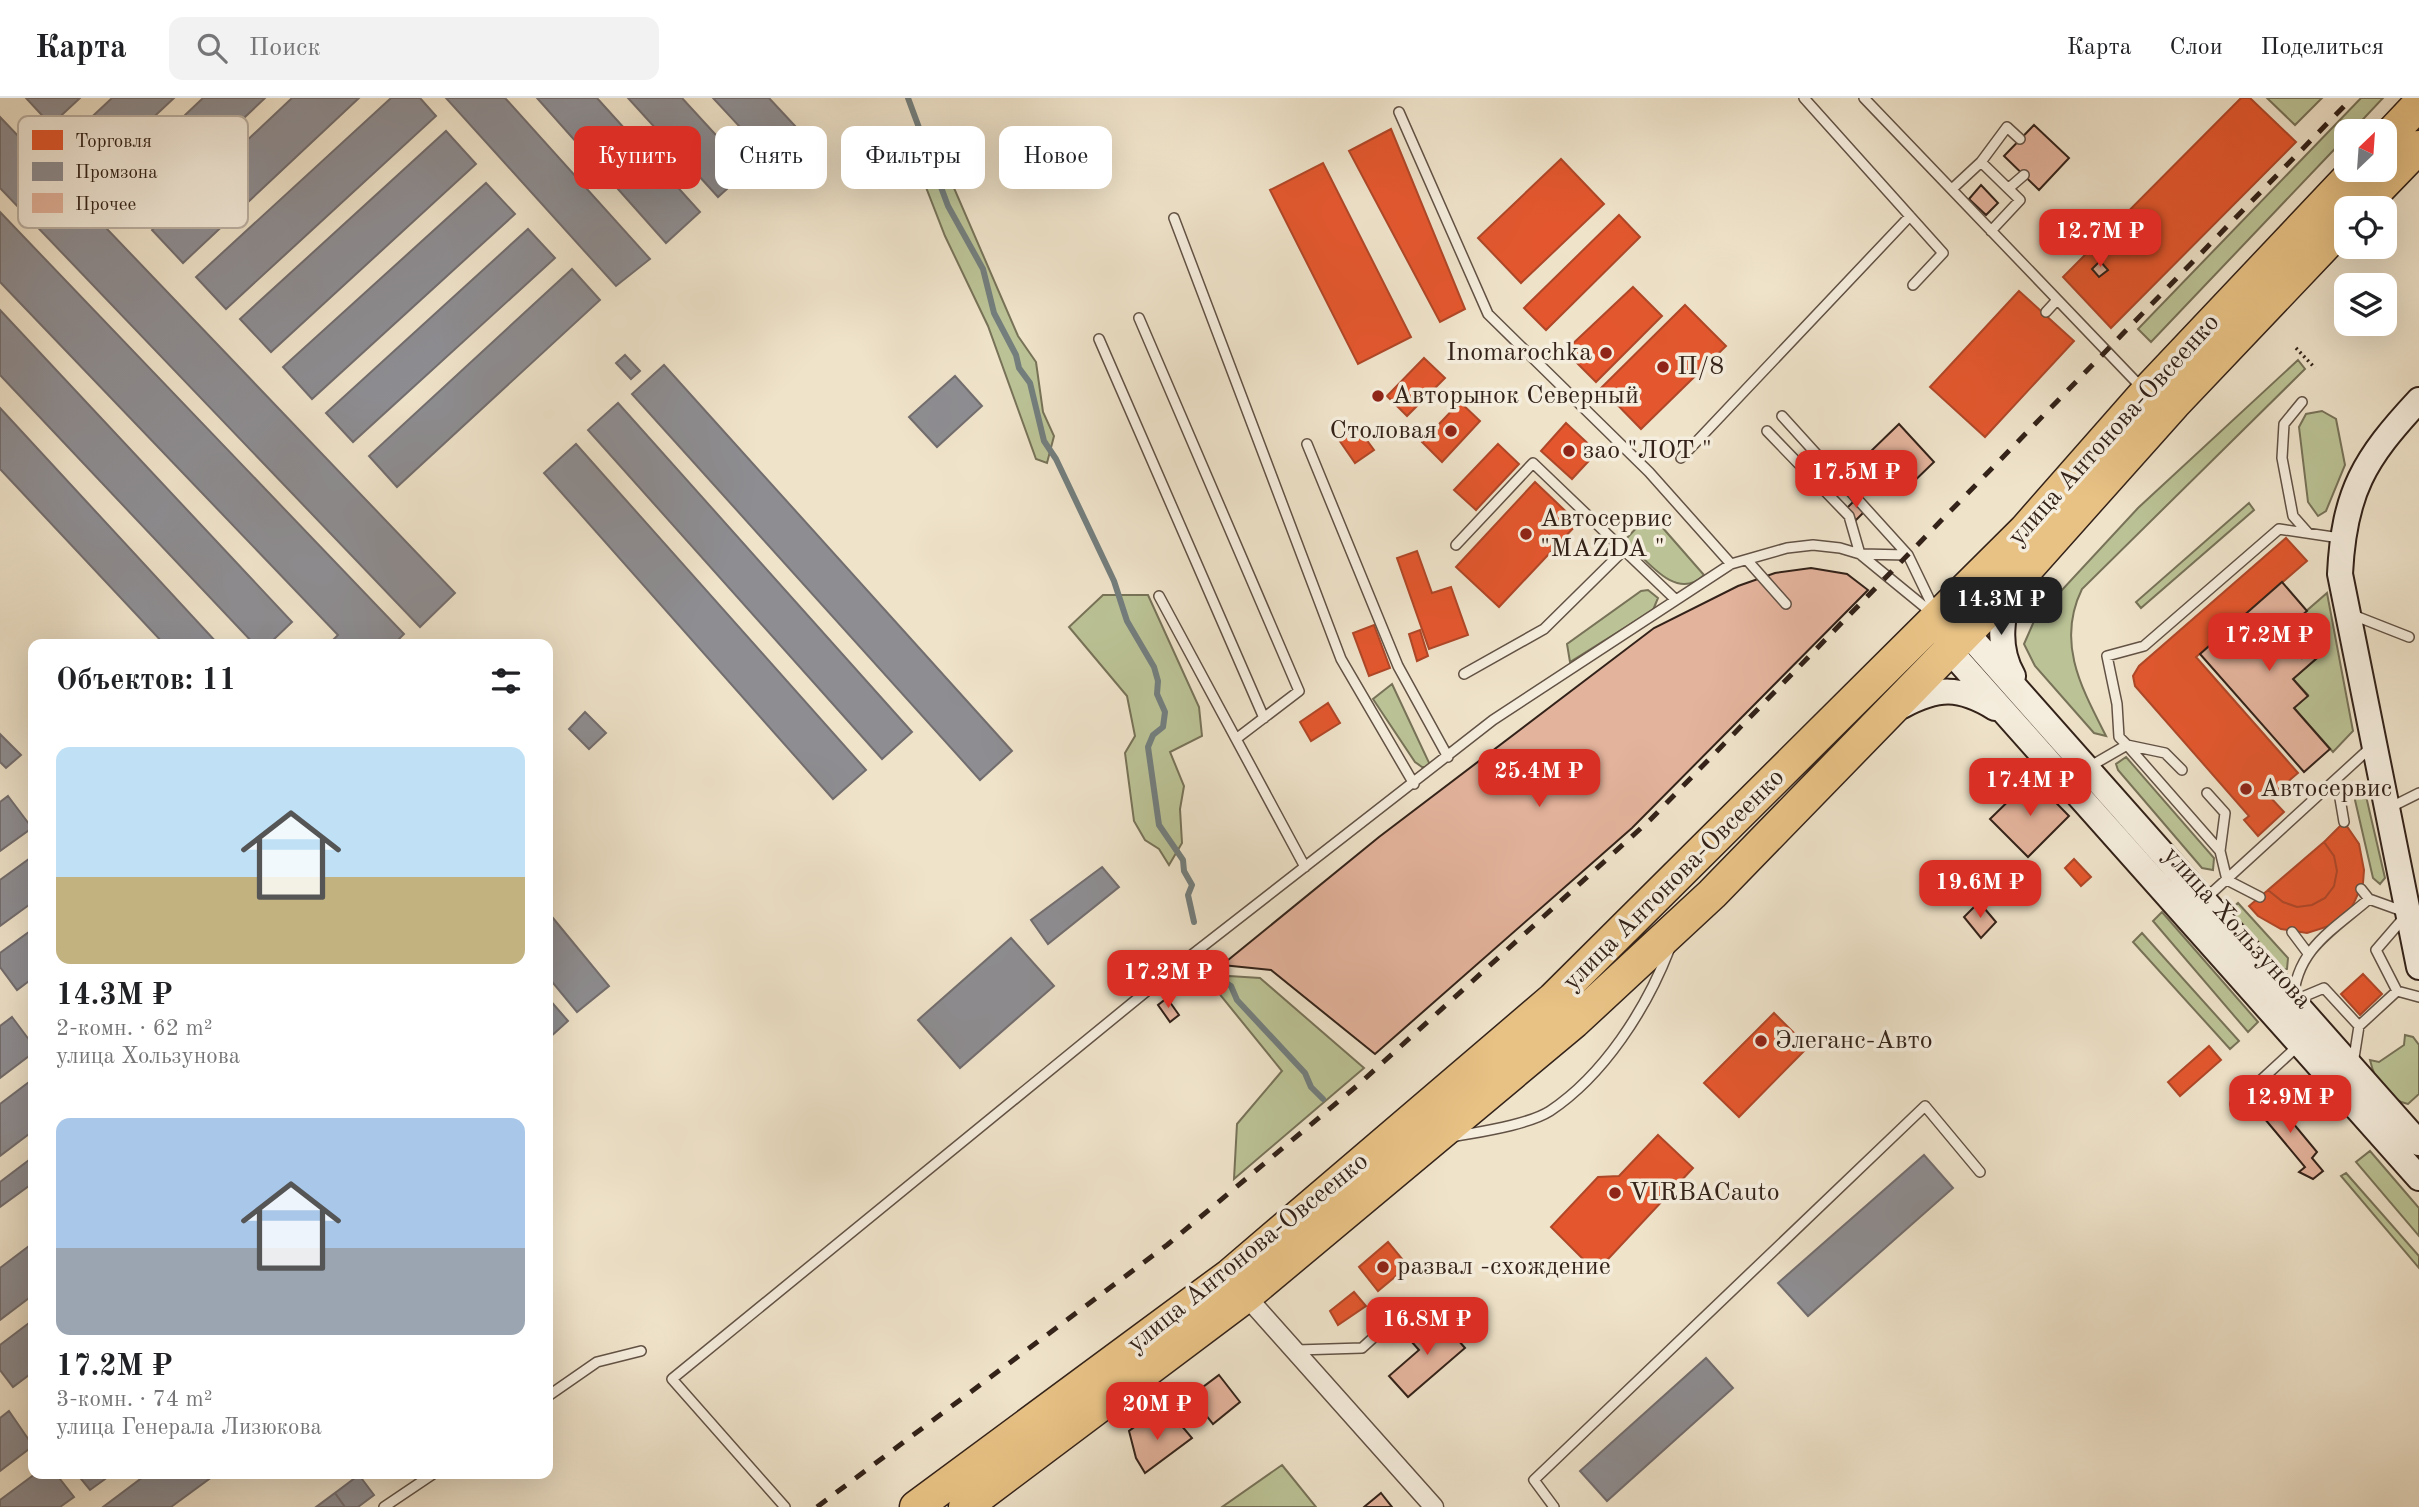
<!DOCTYPE html>
<html lang="ru">
<meta charset="utf-8">
<style>
:root{--surface:#fff;--page:#f2f2f2;--text:#202124;--muted:#757577;--line:#e0e0e0;--accent:#d93025}
body{margin:0;font-family:"Old Standard TT",serif;background:var(--page);color:var(--text);height:100vh;display:flex;flex-direction:column;font-size:26px;white-space:nowrap}
*{box-sizing:border-box;margin:0}
p{font-size:23px;color:var(--muted)}
.icon{flex:none;width:38px;height:38px;fill:none;stroke:currentColor;stroke-width:2;stroke-linecap:round;stroke-linejoin:round}
.map{position:relative;flex:1;overflow:hidden}
.side{position:absolute;left:28px;top:541px;width:525px;height:840px;display:flex;flex-direction:column;background:var(--surface);border-radius:14px;box-shadow:0 7px 28px #0002}
.side>*{flex:none}
.guide{position:absolute;left:574px;top:28px;width:665px;height:63px;display:flex;gap:14px}
.needle{width:46px;rotate:25deg}
.fabs{position:absolute;left:2334px;top:21px;display:grid;gap:14px}
.fabs a{display:grid;place-items:center;width:63px;height:63px;border-radius:14px;background:var(--surface);box-shadow:0 7px 28px #0002;font-size:35px}
.price{position:absolute;translate:-50% -60px;padding:0 16px;border-radius:14px;background:var(--accent);color:#fff;font-size:23px;line-height:46px;filter:drop-shadow(0 2px 4px #0008)}
.price::after{content:'';position:absolute;left:50%;top:42px;width:21px;height:16px;margin-left:-10px;background:inherit;clip-path:polygon(0 0,100% 0,50% 100%)}
.price.selected{background:#222;color:#fff}
ul{padding:0;list-style:none}
li{display:grid;align-content:center;gap:14px;height:371px;padding:0 28px}
li span{display:grid;place-items:center;height:217px;border-radius:14px;color:#555}
li>.icon{margin-inline-start:auto}
span .icon{width:126px;height:126px;fill:#fffc;stroke-width:1}
li b{font-size:30px}
h2{display:flex;justify-content:space-between;align-items:center;height:84px;padding:0 28px;font-size:30px}
.chip{padding:0 24px;border-radius:14px;background:var(--surface);box-shadow:0 7px 28px #0002;font-size:24px;line-height:63px}
.chip.selected{background:var(--accent);color:#fff}
header{display:flex;align-items:center;gap:42px;box-sizing:border-box;height:98px;padding:0 35px;background:var(--surface);border-bottom:2px solid var(--line)}
header strong{font-size:33px}
nav{display:flex;gap:38px;margin-inline-start:auto;font-size:24px}
.search{width:490px;height:63px;background:var(--page);display:flex;align-items:center;gap:18px;box-sizing:border-box;padding:0 24px;border-radius:14px;color:var(--muted);font-size:26px}
.map>svg:first-child{display:block}
.green{fill:#bbc396;stroke:#777258;stroke-width:2}
.shops{fill:#e4572e;stroke:#af4728;stroke-width:2}
.industry{fill:#8d8d92;stroke:#726d6e;stroke-width:2}
.lines{fill:none;stroke-linecap:round;stroke-linejoin:round}
.stream{stroke:#737e7d;stroke-width:6}
.building{fill:#e4b39c;stroke:#332219;stroke-width:2}
.lane-casing{stroke:#625245;stroke-width:12}
.street-casing{stroke:#625245;stroke-width:21}
.secondary-casing{stroke:#332219;stroke-width:28}
.highway-casing{stroke:#332219;stroke-width:35}
.path{stroke:#332219;stroke-width:3.5;stroke-dasharray:2 3.5;stroke-linecap:butt}
.lane{stroke:#f5eddd;stroke-width:9}
.street{stroke:#f5eddd;stroke-width:18}
.secondary{stroke:#f5eddd;stroke-width:24}
.highway{stroke:#e8c285;stroke-width:32}
.rail{stroke:#332219;stroke-width:5;stroke-dasharray:12 12;stroke-linecap:butt}
.poi-dot{fill:#8f2418;stroke:#f5eddd;stroke-width:2.5}
.labels{text-anchor:middle;dominant-baseline:central;stroke-width:7;stroke-linejoin:round;paint-order:stroke}
.poi-label{font-size:26px;fill:#332219;stroke:#f5eddd;text-anchor:start}
.street-label{font-size:26px;fill:#332219;stroke:#f5eddd}
.key{fill:#f5eddd;stroke:#bbb0a2;stroke-width:2}
.key-label{font-size:19px;fill:#332219}
</style>
<header>
<strong>Карта</strong>
<div class="search"><svg class="icon" aria-label="search" viewBox="0 0 24 24"><circle cx="10" cy="10" r="6"/><path d="M15 15l6 6"/></svg>Поиск</div>
<nav><a>Карта</a><a>Слои</a><a>Поделиться</a></nav>
</header>
<div class="map">
<svg width="2419" height="1409" viewBox="0 0 2419 1409">
<rect width="100%" height="100%" fill="#efe3ca"/>
<filter id="stains"><feTurbulence type="fractalNoise" baseFrequency=".00286" numOctaves="4"/><feColorMatrix values="0 0 0 0 .2 0 0 0 0 .09 0 0 0 0 .02 0 0 0 .5 -.17"/></filter>
<radialGradient id="worn" r=".72"><stop offset=".6" stop-color="#630" stop-opacity="0"/><stop offset="1" stop-color="#630" stop-opacity=".3"/></radialGradient>
<path class="green" d="M2267,0H2322L2295,27Z
M2361,0H2383L2352,33H2347V38L2151,244L2138,231Z
M922,42L935,46L1018,238L1036,264L1043,314L1054,338L1047,365L1036,361L988,228L945,138L915,61Z
M2298,262L2305,271L2082,491C2056,544 2081,589 2106,638L2094,635L2035,568L2024,546L2035,521L2138,410Z
M2322,313L2336,321L2345,367L2326,413L2318,418L2308,404L2299,329L2306,316Z
M2249,405L2254,412L2141,510L2136,504Z
M1655,421L1704,477C1676,505 1646,461 1625,442L1642,424L1647,429Z
M1648,492L1658,500L1653,512L1570,564L1567,546L1641,493Z
M2327,495L2353,633L2333,654L2294,610L2308,597L2293,581L2317,560L2311,553L2302,560L2281,535Z
M1103,497H1148L1199,609L1202,638L1170,654L1184,688L1180,711L1182,745L1169,767L1159,751L1145,742L1134,723L1125,655L1135,638L1127,598L1069,529Z
M1392,586L1431,669H1422L1415,664L1373,601Z
M2126,659L2214,760L2213,772L2202,770L2118,672L2116,666Z
M2359,692L2366,698L2385,780L2380,786L2373,780L2355,702Z
M2238,805L2288,860L2287,871L2281,872L2231,818L2230,812Z
M2162,814L2258,924L2248,934L2153,823Z
M2142,835L2239,943L2230,951L2133,844Z
M1229,878L1260,880L1364,970L1234,1081L1237,1026L1282,973L1213,888Z
M2405,937L2413,939L2419,947V996L2408,1006C2386,1001 2375,984 2370,962L2379,964L2404,947Z
M2370,1053L2419,1110V1138L2356,1064Z
M2346,1075L2419,1158V1170L2341,1078Z
M1282,1367L1316,1409H1222Z"/>
<path class="shops" d="M2241,0H2250L2296,44L2111,230L2063,179Z
M1391,31L1465,211L1440,224L1349,53Z
M1561,61L1604,106L1521,185L1478,140Z
M1323,65L1411,239L1358,266L1270,92Z
M1619,117L1640,139L1546,232L1524,210Z
M1633,189L1662,218L1596,284L1565,253Z
M2019,193L2074,243L1985,339L1930,289Z
M1685,207L1726,248L1641,331L1601,290Z
M1424,260L1445,280L1407,318L1387,298Z
M1460,304L1480,323L1442,364L1422,344Z
M1566,325L1597,354L1572,381L1541,353Z
M1355,326L1374,352L1355,365L1337,339Z
M1498,346L1519,366L1476,412L1454,392Z
M1535,384L1578,425L1499,509L1456,469Z
M2286,440L2307,463L2196,559L2298,675L2270,699L2284,714L2258,738L2244,722L2249,718L2135,588L2133,578L2139,568Z
M1417,453L1432,495L1451,489L1468,537L1429,551L1397,460Z
M1374,527L1390,570L1369,578L1353,535Z
M1420,532L1428,558L1417,563L1409,536Z
M1328,605L1340,625L1311,643L1300,624Z
M2344,724L2359,746L2364,772L2363,785L2352,809L2332,827L2307,835L2281,831L2258,818L2249,808L2268,792L2283,804L2297,809L2312,807L2325,800L2334,788L2337,773L2334,758L2324,744Z
M2324,744L2334,758L2337,773L2334,788L2325,800L2312,807L2297,809L2283,804L2268,792Z
M2074,761L2091,779L2081,788L2065,770Z
M2363,876L2382,896L2360,917L2341,896Z
M1774,915L1808,949L1739,1019L1704,985Z
M2209,948L2221,962L2180,998L2168,984Z
M1658,1037L1693,1070L1596,1174L1551,1129L1598,1079L1619,1078Z
M1388,1144L1408,1168L1378,1193L1359,1169Z
M1354,1194L1366,1208L1338,1227L1330,1213Z"/>
<path class="industry" d="M26,0H80L51,27Z
M112,0H174L95,74L66,43Z
M203,0H265L137,121L108,90Z
M292,0H359L183,165L152,132Z
M391,0H420L436,18L226,211L196,179Z
M446,0H505L650,161L616,188Z
M537,0H597L700,114L666,145Z
M628,0H682L748,72L718,99Z
M713,0H769L796,29L766,57Z
M0,19L455,495L420,529L0,90Z
M446,33L476,66L271,254L240,221Z
M486,85L515,116L312,301L283,269Z
M0,114L404,536L394,546H329L338,537L0,184Z
M528,131L555,160L353,344L326,315Z
M572,171L600,202L397,389L369,358Z
M0,212L292,524L269,546H254L0,277Z
M625,257L640,273L631,281L616,265Z
M664,267L1012,653L980,682L632,296Z
M955,278L982,308L937,349L909,319Z
M618,305L912,634L882,661L588,332Z
M0,310L218,546H164L0,371Z
M576,346L866,672L833,701L544,375Z
M585,614L606,635L589,651L569,631Z
M0,636L21,657L6,670L0,664Z
M8,698L32,730L0,753V704Z
M33,758V804L0,828V782Z
M1102,769L1119,789L1048,846L1031,822Z
M548,814L609,888L577,914L548,879Z
M33,831V880L17,892L0,869V855Z
M1011,840L1054,888L960,970L918,922Z
M548,900L568,923L548,941Z
M12,919L33,947V955L0,980V928Z
M33,981V1033L0,1058V1006Z
M1924,1057L1953,1090L1808,1218L1778,1185Z
M33,1059V1085L0,1109V1084Z
M33,1145V1197L0,1222V1170Z
M33,1222V1274L13,1289L0,1272V1247Z
M1706,1260L1733,1290L1607,1403L1580,1373Z
M9,1313L33,1348L0,1373V1320Z
M35,1376H56L74,1399L60,1409H0V1402Z
M77,1376H112L90,1392Z
M147,1376H216L171,1409H103Z
M359,1377L374,1397L358,1409H345L335,1395Z
M335,1395L345,1409H316Z"/>
<g class="lines">
<path class="stream" d="M908,0L948,108L983,171L994,215L1016,257L1019,270L1030,285L1044,343L1056,361L1114,483L1127,523L1154,569L1158,583L1157,596L1165,614L1163,629L1153,637L1148,649L1159,727L1183,762L1184,773L1192,787L1188,797L1194,824
M1218,880L1231,888L1237,902L1305,975L1311,989L1323,1001"/>
</g>
<path class="building" d="M2034,27L2069,60L2039,92L2004,58Z
M1981,87L1998,105L1986,117L1969,101Z
M2100,163L2108,172L2099,179L2092,171Z
M1899,326L1934,364L1904,393L1869,355Z
M1855,402L1865,413L1856,422L1846,411Z
M1811,470L1847,476L1868,492L1632,730L1375,956L1271,872L1222,867L1379,739L1654,530L1738,488L1775,475Z
M2282,484L2307,513L2281,535L2302,560L2311,552L2317,560L2293,581L2308,598L2294,610L2330,651L2304,674L2200,556Z
M2032,680L2069,718L2028,759L1990,721Z
M1979,804L1996,824L1981,840L1964,819Z
M1167,900L1179,917L1170,924L1158,907Z
M2268,995L2317,1054L2312,1060L2323,1073L2313,1081L2299,1074L2305,1069L2254,1008Z
M1438,1219L1465,1250L1408,1299L1389,1278L1419,1252L1411,1243Z
M1219,1277L1240,1304L1213,1326L1191,1298Z
M1175,1320L1192,1340L1145,1375L1136,1360L1129,1333L1144,1322L1162,1330Z
M1381,1395L1392,1409H1364Z"/>
<g class="lines">
<defs>
<path id="lane" d="M1804,0L1943,155L1913,187
M1864,0L2141,289
M1399,14L1488,216L1649,374L1731,466
M1981,64L2007,29L2020,41
M2009,90L2024,77
M1952,91L1981,64L2020,102L1991,133
M1174,120L1341,561L1414,686
M2046,214L2057,202
M1139,220L1299,593L1236,641
M1099,241L1264,620
M2302,304L2284,326L2282,360L2293,418L2308,435
M1782,318L1908,457L1935,513
M1767,333L1849,418L1860,456L1908,457
M1307,346L1398,568L1448,659
M1681,360L1910,118
M1456,447L1533,365L1676,502
M1747,462L1786,506
M1159,498L1305,769
M2353,517L2409,539
M1464,576L1544,531L1624,452
M2089,669L2127,647L2220,753L2227,782L2260,799
M2182,672L2165,655L2127,647L2119,639L2117,606L2107,558L2144,548L2279,431L2340,440
M2337,683L2344,724
M2207,695L2225,715L2220,753
M2389,710L2419,695
M2361,791L2369,801L2408,815L2376,852L2397,893L2419,899
M2205,801L2370,650
M2292,834L2307,854
M2359,928L2324,890L2293,903C2296,851 2333,832 2369,801
M2353,966L2359,928L2397,893
M2235,1006L2299,947
M1452,1039C1478,1034 1528,1027 1550,1013C1604,977 1646,911 1669,852
M1297,1252L1362,1250L1396,1219
M548,1298L597,1264L641,1253
M384,1409L433,1376
M785,1409L672,1281L1175,870L1493,622L1731,466L1787,450L1813,447L1840,450L1860,456L1932,515
M1554,1409L1534,1382L1925,1008L1980,1074"/>
<path id="street" d="M1246,1198L1434,1409"/>
<path id="secondary" d="M2419,302C2364,361 2344,394 2340,476L2419,869
M2008,492C2002,524 1997,550 2013,578
M1952,527L1967,535L2419,1045
M1944,536L1950,553L2419,1080
M1902,608C1938,589 1959,588 1995,610"/>
<path id="highway" d="M2385,42L2419,6
M2360,110L2419,49
M916,1409L1230,1177L1553,901L2025,432L2149,291L2356,72
M965,1409L1246,1198L1574,924L1712,796L2008,492L2174,306L2347,124"/>
</defs>
<use href="#lane" class="lane-casing"/>
<use href="#street" class="street-casing"/>
<use href="#secondary" class="secondary-casing"/>
<use href="#highway" class="highway-casing"/>
<path class="path" d="M2296,250L2315,270"/>
<use href="#lane" class="lane"/>
<use href="#street" class="street"/>
<use href="#secondary" class="secondary"/>
<use href="#highway" class="highway"/>
<path class="rail" d="M817,1409L1167,1147L1358,987L1650,722L2352,0"/>
</g>
<g class="poi-dot">
<circle cx="1606" cy="255" r="7"/>
<circle cx="1663" cy="269" r="7"/>
<circle cx="1378" cy="298" r="7"/>
<circle cx="1451" cy="333" r="7"/>
<circle cx="1569" cy="353" r="7"/>
<circle cx="1526" cy="436" r="7"/>
<circle cx="2246" cy="691" r="7"/>
<circle cx="1761" cy="943" r="7"/>
<circle cx="1615" cy="1095" r="7"/>
<circle cx="1383" cy="1169" r="7"/>
</g>
<g class="labels">
<g class="poi-label">
<text x="1592" y="255" text-anchor="end">Inomarochka</text>
<text x="1677" y="269">П/8</text>
<text x="1392" y="298">Авторынок Северный</text>
<text x="1437" y="333" text-anchor="end">Столовая</text>
<text x="1583" y="353">зао "ЛОТ "</text>
<text x="1540" y="421">Автосервис<tspan x="1540" dy="30">"MAZDA "</tspan></text>
<text x="2260" y="691">Автосервис</text>
<text x="1775" y="943">Элеганс-Авто</text>
<text x="1629" y="1095">VIRBACauto</text>
<text x="1397" y="1169">развал -схождение</text>
</g>
<g class="street-label">
<text transform="translate(2114 332) rotate(-48)">улица Антонова-Овсеенко</text>
<text transform="translate(1674 782) rotate(-45)">улица Антонова-Овсеенко</text>
<text transform="translate(2237 830) rotate(48)">улица Хользунова</text>
<text transform="translate(1248 1155) rotate(-39)">улица Антонова-Овсеенко</text>
</g>
</g>
<rect x="18" y="18" width="230" height="112" rx="10" class="key"/>
<rect x="32" y="32" width="31" height="20" fill="#e4572e"/>
<rect x="32" y="64" width="31" height="19" fill="#8d8d92"/>
<rect x="32" y="95" width="31" height="20" fill="#e4b39c"/>
<g class="key-label">
<text x="75" y="49">Торговля</text>
<text x="75" y="80">Промзона</text>
<text x="75" y="112">Прочее</text>
</g>
<rect width="100%" height="100%" filter="url(#stains)"/>
<rect width="100%" height="100%" fill="url(#worn)"/>
</svg>
<div class="fabs">
<a><svg class="needle" viewBox="-14 -14 28 28"><path d="M0-13l5 13h-10z" fill="#e53935"/><path d="M0 13l5-13h-10z" fill="#757577"/></svg></a>
<a><svg class="icon" aria-label="locate" viewBox="0 0 24 24"><circle cx="12" cy="12" r="6"/><path d="M12 2v4M12 18v4M2 12h4M18 12h4"/></svg></a>
<a><svg class="icon" aria-label="layers" viewBox="0 0 24 24"><path d="M12 4l9 5-9 5-9-5zM3 14l9 5 9-5"/></svg></a>
</div>
<b class="price" style="left:2100px;top:171px">12.7M ₽</b>
<b class="price" style="left:1856px;top:412px">17.5M ₽</b>
<b class="price selected" style="left:2001px;top:539px">14.3M ₽</b>
<b class="price" style="left:2269px;top:575px">17.2M ₽</b>
<b class="price" style="left:1539px;top:711px">25.4M ₽</b>
<b class="price" style="left:2030px;top:720px">17.4M ₽</b>
<b class="price" style="left:1980px;top:822px">19.6M ₽</b>
<b class="price" style="left:1168px;top:912px">17.2M ₽</b>
<b class="price" style="left:2290px;top:1037px">12.9M ₽</b>
<b class="price" style="left:1427px;top:1259px">16.8M ₽</b>
<b class="price" style="left:1157px;top:1344px">20M ₽</b>
<div class="guide">
<a class="chip selected">Купить</a>
<a class="chip">Снять</a>
<a class="chip">Фильтры</a>
<a class="chip">Новое</a>
</div>
<section class="side">
<h2>Объектов: 11<svg class="icon" aria-label="filters" viewBox="0 0 24 24"><path d="M4 7h16M4 17h16"/><circle cx="9" cy="7" r="2"/><circle cx="15" cy="17" r="2"/></svg></h2>
<ul>
<li><span style="background:linear-gradient(#bfe0f5 60%,#c2b280 0)"><svg class="icon" aria-label="home" viewBox="0 0 24 24"><path d="M3 11l9-7 9 7M6 9v11h12V9"/></svg></span><div><b>14.3M ₽</b><p>2-комн. · 62 m²</p><p>улица Хользунова</p></div></li>
<li><span style="background:linear-gradient(#a9c7e8 60%,#9aa5b1 0)"><svg class="icon" aria-label="home" viewBox="0 0 24 24"><path d="M3 11l9-7 9 7M6 9v11h12V9"/></svg></span><div><b>17.2M ₽</b><p>3-комн. · 74 m²</p><p>улица Генерала Лизюкова</p></div></li>
</ul>
</section>
</div>
